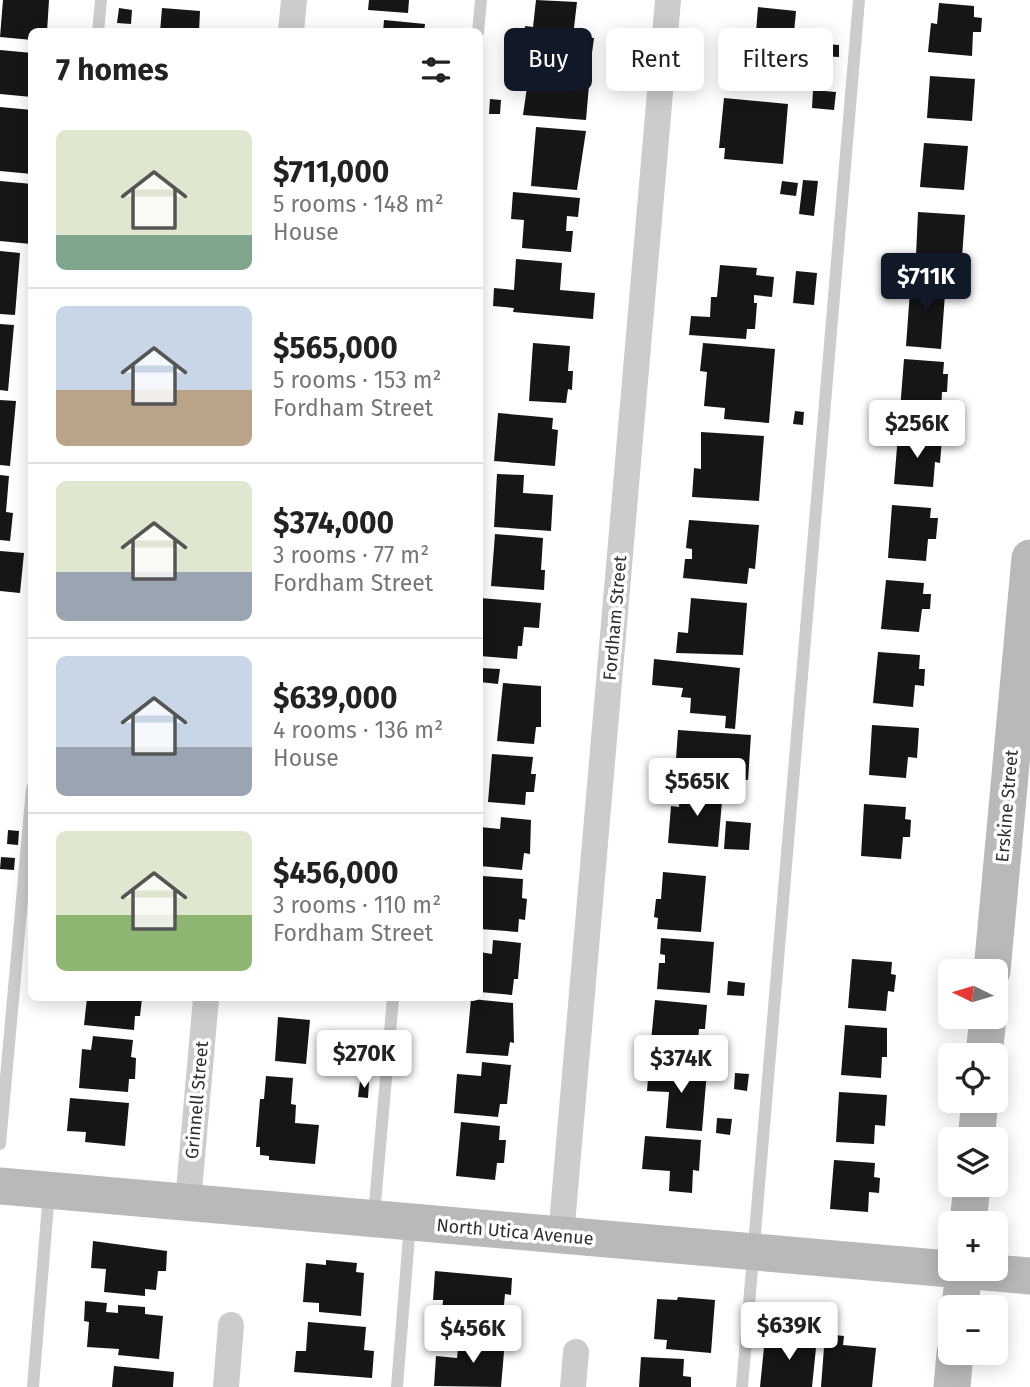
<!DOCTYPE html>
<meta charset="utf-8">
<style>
:root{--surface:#fff;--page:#f6f6f6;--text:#222;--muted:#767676;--line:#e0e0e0;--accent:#111827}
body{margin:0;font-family:"Fira Sans",sans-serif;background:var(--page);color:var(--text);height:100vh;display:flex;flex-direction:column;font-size:26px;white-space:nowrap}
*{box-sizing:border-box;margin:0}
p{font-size:23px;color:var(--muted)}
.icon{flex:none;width:38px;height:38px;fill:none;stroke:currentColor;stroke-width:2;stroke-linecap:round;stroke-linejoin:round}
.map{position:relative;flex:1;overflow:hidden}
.side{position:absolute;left:28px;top:28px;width:455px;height:973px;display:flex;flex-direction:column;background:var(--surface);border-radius:10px;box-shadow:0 4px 18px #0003}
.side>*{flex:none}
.hud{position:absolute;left:504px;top:28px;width:420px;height:63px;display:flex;gap:14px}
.needle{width:46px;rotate:275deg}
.buttons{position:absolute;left:938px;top:959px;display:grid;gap:14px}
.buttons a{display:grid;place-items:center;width:70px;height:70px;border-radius:10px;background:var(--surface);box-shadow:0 4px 18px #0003;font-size:35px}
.price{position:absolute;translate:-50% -60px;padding:0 16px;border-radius:7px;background:#fff;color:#222;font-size:23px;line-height:46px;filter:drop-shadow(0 2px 4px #0008)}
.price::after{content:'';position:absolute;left:50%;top:42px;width:21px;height:16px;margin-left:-10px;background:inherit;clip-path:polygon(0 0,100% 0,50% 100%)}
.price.on{background:var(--accent);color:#fff}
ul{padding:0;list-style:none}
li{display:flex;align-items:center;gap:21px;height:175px;padding:0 28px}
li+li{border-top:2px solid var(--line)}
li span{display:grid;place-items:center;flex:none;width:196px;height:140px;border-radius:10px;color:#555}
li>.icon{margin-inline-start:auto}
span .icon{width:84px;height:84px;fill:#fffc;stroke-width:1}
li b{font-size:30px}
h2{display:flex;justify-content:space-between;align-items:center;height:84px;padding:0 28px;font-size:30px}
.pill{padding:0 24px;border-radius:10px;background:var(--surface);box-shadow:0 4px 18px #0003;font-size:24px;line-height:63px}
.pill.on{background:var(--accent);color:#fff}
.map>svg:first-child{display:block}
.building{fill:#161616}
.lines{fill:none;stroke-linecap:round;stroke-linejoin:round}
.lane{stroke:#ccc;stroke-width:12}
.street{stroke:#ccc;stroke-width:26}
.secondary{stroke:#b9b9b9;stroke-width:37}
.labels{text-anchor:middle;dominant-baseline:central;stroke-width:7;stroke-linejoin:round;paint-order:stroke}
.street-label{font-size:18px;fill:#2f2f2f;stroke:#fff}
</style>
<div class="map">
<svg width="1030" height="1387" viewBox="0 0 1030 1387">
<rect width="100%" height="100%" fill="#fff"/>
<path class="building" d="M3,0H49L47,32H32V40L0,37Z
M369,0H409L408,13L368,10Z
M536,0L577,2L573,36L594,38L591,60L530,55L532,37L524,36L525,26L533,27Z
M939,3L974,6V17L982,18L981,32H973L972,56L928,52L931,23L937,24Z
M758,7L796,11L790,76L736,71L739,42L755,44Z
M119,8L132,10L131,24L117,23Z
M162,8L200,11L199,32H160Z
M384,20L425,24L424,32H383Z
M824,44L839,45V57L823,56Z
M0,50L32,53V97L0,94Z
M531,59L556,61L555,69L584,72L583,84L589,85L586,120L523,115Z
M930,76L975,79L972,121L927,118Z
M813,90L836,92L834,110L812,108Z
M724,98L788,104L783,164L724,159L725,148H719Z
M490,99L501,100L500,114H489Z
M0,107L32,110V174L0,171Z
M536,127L586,131L577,190L531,186Z
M924,143L968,146L964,190L920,187Z
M803,180L818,181L814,216L799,214Z
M0,181L32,184L31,244L0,241Z
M782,181L798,183L796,196L780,194Z
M513,192L580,198L578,217L567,216L566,231H573L571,252L522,248L524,220L511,219Z
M918,212L965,215L962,258L916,255Z
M0,251L20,253L15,315L0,314Z
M516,259L562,263L560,290L595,293L593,319L513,312L514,308L493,306L494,288L514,290Z
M720,265L757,268L756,275L774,277L772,297L754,295V303H757L755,329H747L746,339L689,335L691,316L710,317L711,297H717Z
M796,271L817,273L814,305L793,303Z
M911,277L946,280L941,349L906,346Z
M0,324L14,325L8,391L0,390Z
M533,343L570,346L568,371H573L572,390L568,389L566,403L529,401Z
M703,343L775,349L769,423L724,419L725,408L704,406L707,372L700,371Z
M904,359L944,362L943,374H948L947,392H942L941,413L900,410Z
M0,400L16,401L10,466L0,465Z
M795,411L804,412L803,425L793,424Z
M498,413L553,418L552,429L558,430L555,466L494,461Z
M701,432L764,436L759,501L692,497L694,468L701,469Z
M898,435L942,438L940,463L935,462L933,487L894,484Z
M497,474L524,475L523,493L553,495L551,531L494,527Z
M0,475L9,476L6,512L13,513L10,541L0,540Z
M892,505L931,508L930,518H938L936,539H928L926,561L888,558Z
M689,520L759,525L755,569L749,568L747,584L683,578L685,559H692V549L686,548Z
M495,534L543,538L541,570H545L544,590L491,586Z
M0,551L24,553L20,593L0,591Z
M886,580L924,583L923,594H931L930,609H922L919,632L881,629Z
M480,598L541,603L539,628L524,627L522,646H518L517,659L480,656Z
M691,598L747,603L743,655L676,653L678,632L688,633Z
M878,652L920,655L919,669H925L924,686L915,685L913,707L873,703Z
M654,659L740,668L735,729L725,728L726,716L690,713L691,698L681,697L683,688L652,685Z
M480,668L500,669L498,684L480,682Z
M503,683L541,686V727H536L534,744L497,741Z
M872,725L919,728L917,758L908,757L906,778L869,775Z
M678,730L751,735L748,780L675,774Z
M492,754L533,757L531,774H536L534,792H526L525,805L488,802Z
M680,787L723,790L718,847L668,843L671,806L679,807Z
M864,804L906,807L905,819L911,820L910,837H903L901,859L861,856Z
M501,817L531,820L530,854L524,853L522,870L480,866V827L500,829Z
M726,821L751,823L749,850L724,849Z
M8,830L19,831L18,845L7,844Z
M1,857L15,858L14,870L0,869Z
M663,872L706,876L701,932L657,929L658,918L654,917L656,899H661Z
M482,876L523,879L522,898L527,899L525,920L519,919L518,932L480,929Z
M661,938L714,942L710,993L657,989L659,963H665V955L660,954Z
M493,940L521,943L518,979H514L512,995L480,992V952L492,954Z
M852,959L892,962L891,974L896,975L894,992L888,991L886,1011L848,1008Z
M728,981L745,983L744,996L727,995Z
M87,998H142L140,1016H135L134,1030L84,1025Z
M471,999L513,1003L514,1043L510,1042L508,1056L466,1053Z
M655,1000L707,1005L705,1029H699L696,1062L655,1058L657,1041H651Z
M278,1017L310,1020L306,1064L275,1061Z
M845,1025L887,1028V1057H882L881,1078L841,1075Z
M93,1036L133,1040L131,1057L136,1058L135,1079H129L128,1092L79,1088L82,1049L91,1050Z
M357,1058L370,1059L369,1073L356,1071Z
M482,1062L511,1065L507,1104H500L498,1117L454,1113L457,1074L481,1076Z
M649,1066L707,1071L702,1131L666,1128L669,1092L647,1091Z
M735,1073L749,1074L747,1091L734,1089Z
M266,1076L293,1078L291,1104L296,1105L295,1123L319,1125L315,1164L269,1160V1156L260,1155V1147H256L260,1099H264Z
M360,1081L369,1082L368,1098L358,1097Z
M839,1092L887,1095L885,1126L875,1125L874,1144L836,1142Z
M70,1098L129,1103L125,1146L85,1142L86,1132L67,1131Z
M717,1118L732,1119L730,1135L716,1133Z
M461,1122L500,1126L499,1140H506L504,1163H497L495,1180L456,1176Z
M645,1136L701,1140L699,1171L693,1170L692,1193L669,1191L670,1171L642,1169Z
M834,1160L875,1163L874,1177L880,1178L879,1193L869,1192L868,1212L830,1209Z
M93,1241L167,1251L166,1271H158L156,1290L145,1289V1296L104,1292L106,1269L91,1268Z
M326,1260L357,1263L356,1272L364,1273L361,1316L319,1312V1303L303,1302L306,1263L326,1265Z
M435,1271L512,1278L511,1295L505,1294L502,1326L441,1321L443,1300H433Z
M678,1297L715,1300L711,1353L666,1349L667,1340L654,1339L657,1299L677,1300Z
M85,1301L107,1303L106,1312L118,1313V1305L145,1307V1314L163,1316L159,1359L118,1355L119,1349L87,1347L89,1322L84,1321Z
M308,1322L366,1327L364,1350L374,1351L372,1378L294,1372L296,1351H306Z
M825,1334L844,1336L843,1345L876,1348L872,1387H821Z
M795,1336L817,1338L812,1387H760L765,1337L794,1340Z
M466,1337L505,1340L501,1387L434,1386L436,1356L457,1358L458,1348L465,1349Z
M641,1357L684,1359L683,1376L691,1377V1387H639Z
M114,1366L174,1372L173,1387H112Z"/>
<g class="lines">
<path class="lane" d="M98,32L101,0
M478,32L481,0
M0,1144L32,788
M374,1215L393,998
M33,1387L49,1192
M397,1387L410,1223
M742,1387L859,0"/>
<path class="street" d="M291,32L294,0
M188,1202L206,998
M561,1236L668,0
M226,1387L231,1325
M573,1387L576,1352"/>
<path class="secondary" d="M992,971L1030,558
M984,1055L988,1017
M976,1139L980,1101
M0,1186L1030,1276
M968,1223L972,1185
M960,1307L964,1269
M952,1387L955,1353"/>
</g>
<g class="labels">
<g class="street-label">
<text transform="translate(615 618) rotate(-85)">Fordham Street</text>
<text transform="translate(1007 806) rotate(-85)">Erskine Street</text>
<text transform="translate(197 1100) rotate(-85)">Grinnell Street</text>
<text transform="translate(515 1232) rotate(5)">North Utica Avenue</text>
</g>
</g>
</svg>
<div class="buttons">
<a><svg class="needle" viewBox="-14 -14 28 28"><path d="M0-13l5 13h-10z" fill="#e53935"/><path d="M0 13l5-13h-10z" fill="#767676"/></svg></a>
<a><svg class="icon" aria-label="locate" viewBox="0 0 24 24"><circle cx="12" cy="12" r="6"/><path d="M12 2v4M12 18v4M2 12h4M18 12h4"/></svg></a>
<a><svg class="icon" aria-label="layers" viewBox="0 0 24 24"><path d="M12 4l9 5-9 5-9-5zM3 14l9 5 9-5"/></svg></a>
<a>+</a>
<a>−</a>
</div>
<b class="price on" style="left:926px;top:313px">$711K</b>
<b class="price" style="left:917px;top:460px">$256K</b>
<b class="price" style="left:697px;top:818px">$565K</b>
<b class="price" style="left:364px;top:1090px">$270K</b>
<b class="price" style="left:681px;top:1095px">$374K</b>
<b class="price" style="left:789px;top:1362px">$639K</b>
<b class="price" style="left:473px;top:1365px">$456K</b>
<div class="hud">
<a class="pill on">Buy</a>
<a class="pill">Rent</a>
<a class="pill">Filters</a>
</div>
<section class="side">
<h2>7 homes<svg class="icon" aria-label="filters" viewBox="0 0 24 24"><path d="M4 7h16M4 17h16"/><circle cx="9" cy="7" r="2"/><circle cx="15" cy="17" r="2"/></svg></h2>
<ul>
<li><span style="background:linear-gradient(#dfe7d0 75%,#7fa58c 0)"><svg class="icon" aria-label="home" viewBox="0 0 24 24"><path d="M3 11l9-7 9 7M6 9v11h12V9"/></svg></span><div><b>$711,000</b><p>5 rooms · 148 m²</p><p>House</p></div></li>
<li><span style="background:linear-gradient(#c9d6e8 60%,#b9a48a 0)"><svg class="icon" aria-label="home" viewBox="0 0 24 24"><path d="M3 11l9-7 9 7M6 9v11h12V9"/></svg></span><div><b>$565,000</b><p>5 rooms · 153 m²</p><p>Fordham Street</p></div></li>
<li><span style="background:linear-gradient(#dfe7d0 65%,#9aa5b1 0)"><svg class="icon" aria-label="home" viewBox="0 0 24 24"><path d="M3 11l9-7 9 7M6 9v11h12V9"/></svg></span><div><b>$374,000</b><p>3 rooms · 77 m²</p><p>Fordham Street</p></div></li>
<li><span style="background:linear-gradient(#c9d6e8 65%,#9aa5b1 0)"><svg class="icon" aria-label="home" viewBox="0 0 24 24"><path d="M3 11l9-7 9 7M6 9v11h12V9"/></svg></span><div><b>$639,000</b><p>4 rooms · 136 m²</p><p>House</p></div></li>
<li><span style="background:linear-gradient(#dfe7d0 60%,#8fb573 0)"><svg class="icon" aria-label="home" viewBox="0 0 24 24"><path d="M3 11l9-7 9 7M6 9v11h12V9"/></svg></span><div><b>$456,000</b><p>3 rooms · 110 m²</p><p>Fordham Street</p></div></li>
</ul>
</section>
</div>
